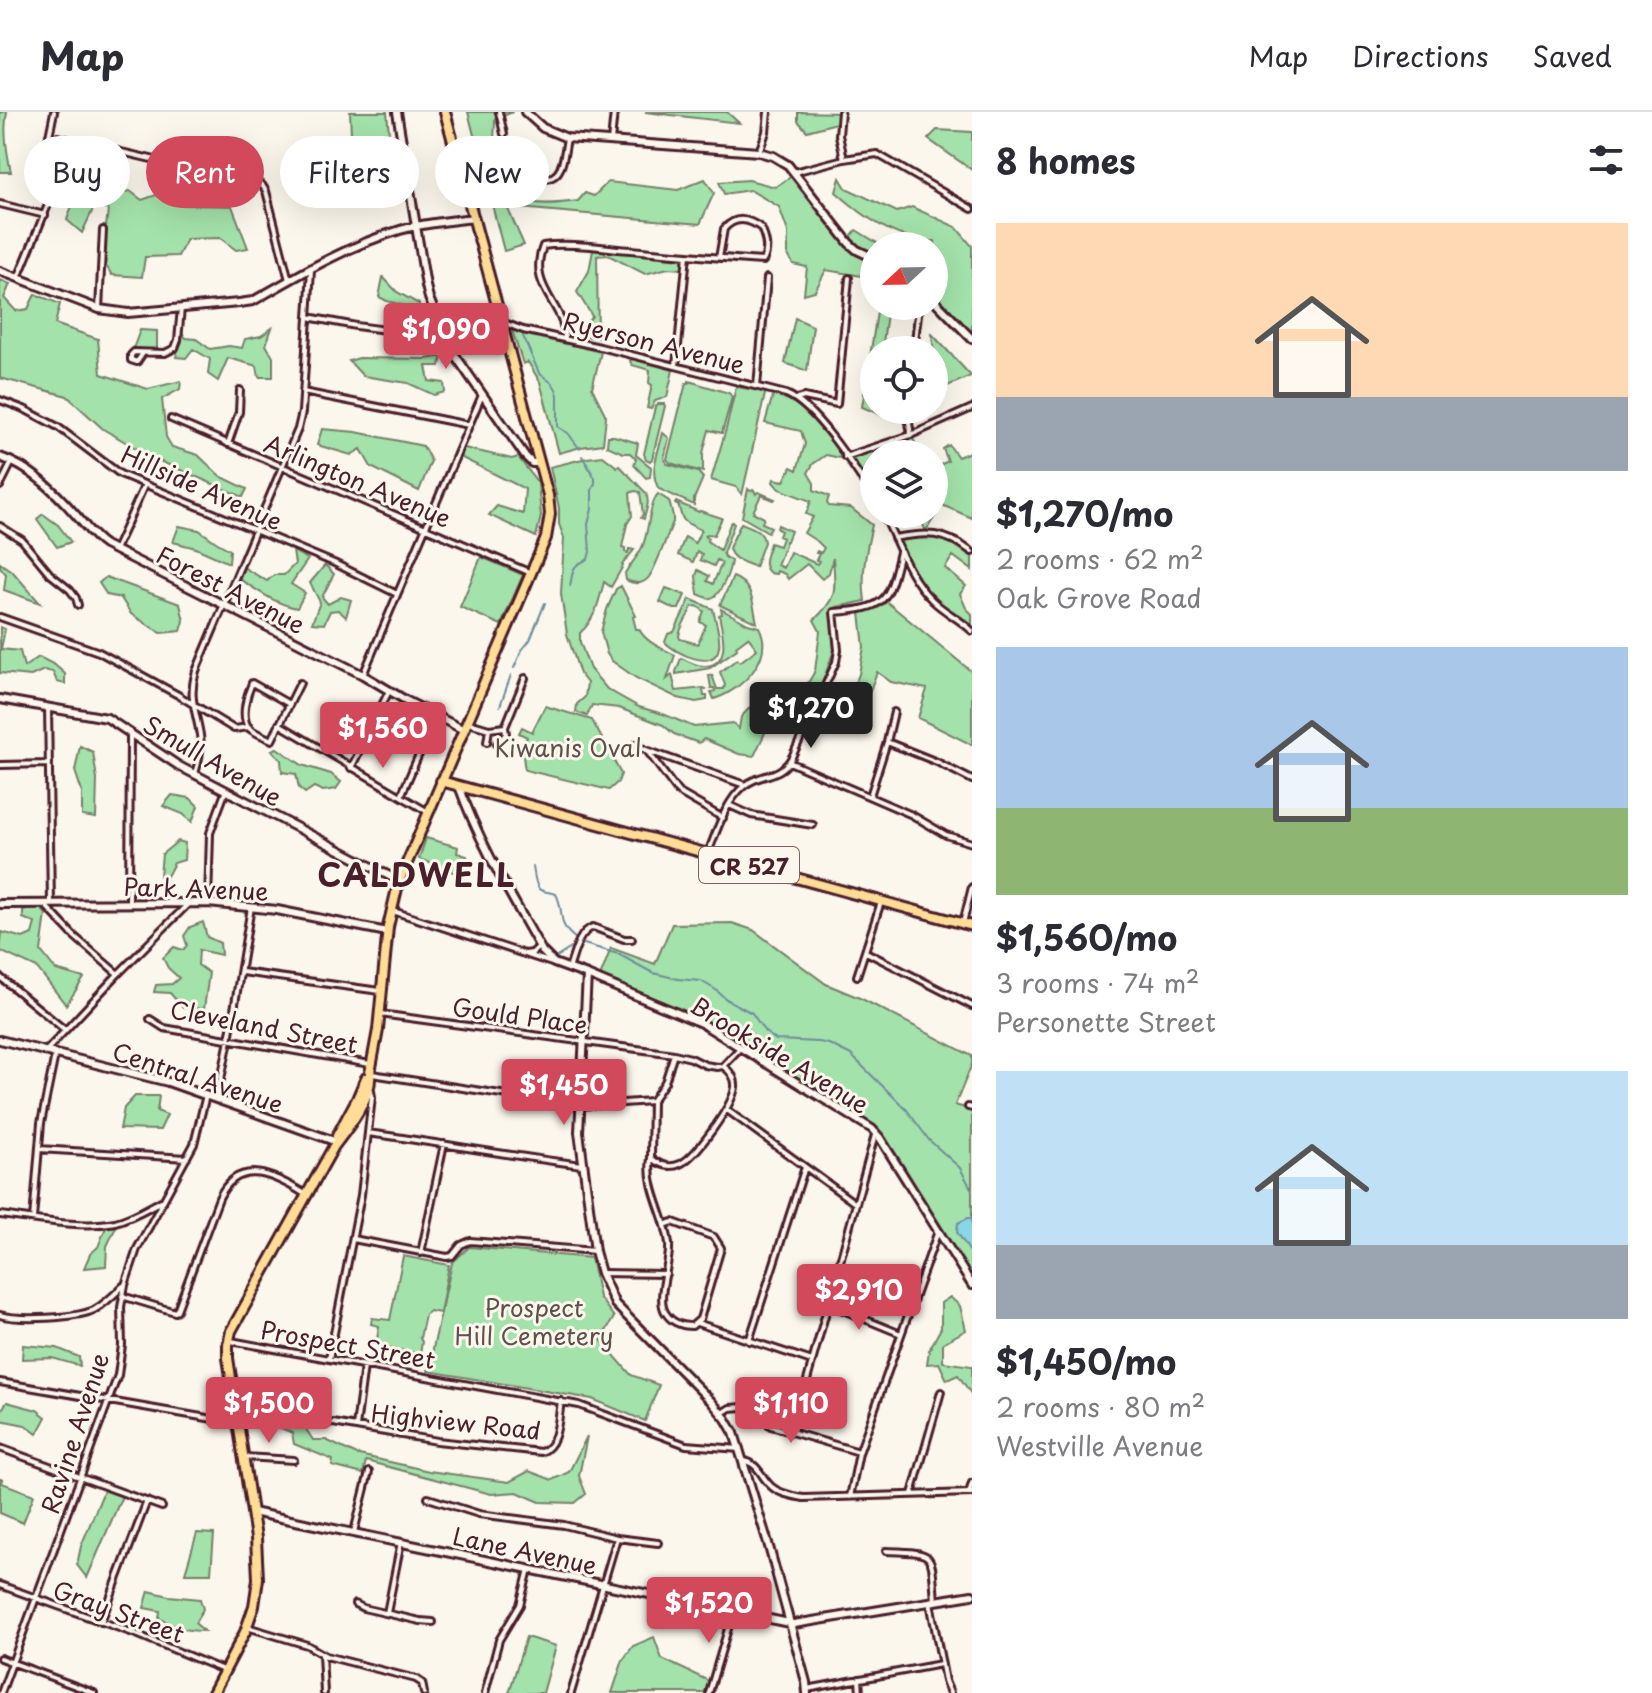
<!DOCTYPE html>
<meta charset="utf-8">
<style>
:root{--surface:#fff;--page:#f2f2f3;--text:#2b2b33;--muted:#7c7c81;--line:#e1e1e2;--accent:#d1495b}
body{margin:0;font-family:"Playpen Sans",sans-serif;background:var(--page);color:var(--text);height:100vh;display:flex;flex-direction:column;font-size:30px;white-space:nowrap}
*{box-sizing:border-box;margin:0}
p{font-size:26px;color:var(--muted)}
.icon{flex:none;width:44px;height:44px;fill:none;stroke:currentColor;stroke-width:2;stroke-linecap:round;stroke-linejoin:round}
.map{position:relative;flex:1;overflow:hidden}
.side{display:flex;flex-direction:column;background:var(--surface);width:680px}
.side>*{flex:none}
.banner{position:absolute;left:24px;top:24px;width:760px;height:72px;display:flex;gap:16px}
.needle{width:52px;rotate:248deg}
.tools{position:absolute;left:860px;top:120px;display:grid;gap:16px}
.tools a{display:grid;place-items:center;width:88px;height:88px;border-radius:50%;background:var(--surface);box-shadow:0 8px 32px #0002;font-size:40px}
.price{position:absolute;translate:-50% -68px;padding:0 18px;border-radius:8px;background:var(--accent);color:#fff;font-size:26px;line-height:52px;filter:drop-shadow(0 2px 4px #0008)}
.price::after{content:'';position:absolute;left:50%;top:48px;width:24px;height:18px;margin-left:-12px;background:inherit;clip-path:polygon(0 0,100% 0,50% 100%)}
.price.on{background:#222;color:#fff}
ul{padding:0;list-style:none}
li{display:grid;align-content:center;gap:16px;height:424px;padding:0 24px}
li span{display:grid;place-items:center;height:248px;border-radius:0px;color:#555}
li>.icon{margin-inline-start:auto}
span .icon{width:144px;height:144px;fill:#fffc;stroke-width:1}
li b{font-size:34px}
h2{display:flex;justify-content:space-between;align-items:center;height:96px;padding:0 24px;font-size:34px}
.tag{padding:0 28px;border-radius:36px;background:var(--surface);box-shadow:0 8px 32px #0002;font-size:28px;line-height:72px}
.tag.on{background:var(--accent);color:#fff}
header{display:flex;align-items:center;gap:48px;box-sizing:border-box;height:112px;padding:0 40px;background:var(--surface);border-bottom:2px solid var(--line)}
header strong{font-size:38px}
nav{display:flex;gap:44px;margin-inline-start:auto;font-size:28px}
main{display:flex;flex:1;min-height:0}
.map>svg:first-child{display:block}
.green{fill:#a3e2aa;stroke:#76806a;stroke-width:2;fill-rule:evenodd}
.water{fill:#88d6e7;stroke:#6f8d9c;stroke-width:2}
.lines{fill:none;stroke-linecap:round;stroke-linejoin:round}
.stream{stroke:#6f8d9c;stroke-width:2}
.street-casing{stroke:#4a1f2b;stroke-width:10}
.secondary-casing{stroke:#4a1f2b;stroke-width:12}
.primary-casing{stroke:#4a1f2b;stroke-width:14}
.street{stroke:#fbf7ec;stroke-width:4}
.secondary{stroke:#fbf7ec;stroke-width:6}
.primary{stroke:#ffdd96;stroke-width:8}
.labels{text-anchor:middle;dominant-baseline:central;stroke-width:6;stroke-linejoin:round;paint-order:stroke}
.shield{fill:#fbf7ec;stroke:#7f6065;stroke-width:2}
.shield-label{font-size:22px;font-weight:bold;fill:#4a1f2b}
.street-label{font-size:24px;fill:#4a1f2b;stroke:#fbf7ec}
.park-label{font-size:24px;fill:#60504b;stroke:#fbf7ec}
.district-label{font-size:32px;font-weight:bold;letter-spacing:2px;fill:#4a1f2b;stroke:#fbf7ec}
</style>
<header>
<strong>Map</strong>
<nav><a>Map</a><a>Directions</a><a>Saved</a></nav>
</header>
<main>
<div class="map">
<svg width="972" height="1581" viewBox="0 0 972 1581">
<rect width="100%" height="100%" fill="#fbf7ec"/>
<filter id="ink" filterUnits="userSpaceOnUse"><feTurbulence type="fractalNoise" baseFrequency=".0125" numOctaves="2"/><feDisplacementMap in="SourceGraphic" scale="16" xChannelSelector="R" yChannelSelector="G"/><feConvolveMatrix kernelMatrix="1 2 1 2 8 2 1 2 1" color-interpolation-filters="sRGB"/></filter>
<g filter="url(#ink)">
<path class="green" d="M0,0H7C3,19 7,41 11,60H0Z
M350,0H387L393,64L353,66Z
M468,0H513L495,7C495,21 492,38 495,52C504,97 542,94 578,89L585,81L594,84L608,70L678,78L705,67L714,81L700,112L507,95L524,133L504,139Z
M645,0H727L739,11Z
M798,0L842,1L840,10L807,19L798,9Z
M937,18L972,20V58L928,27Z
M793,63L840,124L857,140L874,147V166L826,158L815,179L804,182L807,155L793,152L788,143V120L779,95L750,78L724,82L719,70L749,68L775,75Z
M55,64L95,72L117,82L130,79L142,88L156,83L183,93L232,94L248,136L236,138L220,126L187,127L178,144L145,145L142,165L112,163L102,148L108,98L95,93L82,121L67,108L75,85L55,77Z
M840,66L846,76L897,100L912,95L956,115L972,134V226L934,187V164L937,159V152L935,129C897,130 863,104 836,80Z
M856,118L882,134H874V143L859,136L849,127Z
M593,138L682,147V157L668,156L645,162L608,143L597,144L598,226L578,223L592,204L577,180L589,159Z
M383,165L397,180L419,192V198L387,189L379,185Z
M0,168L10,172L4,186L16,199L28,197L35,182L60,192L55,212L98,227L101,262L148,277L181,269L180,277L162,287L166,325L172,335L198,343L220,364L247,377L243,385L155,347L103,317L67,284L0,266Z
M878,194H888L882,238H874V298H881V303L862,295Z
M795,206L813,214L807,259L785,251Z
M272,216L266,233L273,245V265H259L257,254L228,246L218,269L208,262L210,247L193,237L186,246L176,245L182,221L186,226L196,227L210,237L229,234L242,236L245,227L261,224Z
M140,218L157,219V237H133Z
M512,218L601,240L592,276L606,304L603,332L581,335L559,341L540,270L528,250L523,252Z
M932,222L971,264L938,278Z
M442,244L440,254H426L429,269L444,271L445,280L434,283L408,271L363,264L349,249L359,246L426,247Z
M632,247L673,258L667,285L655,289L651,297L647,296L652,273L649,271L650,258L632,253L630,249Z
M689,269L729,281L732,285L722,321L709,318L703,341V360L670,351L667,347L686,271H689Z
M736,275L764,279L765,282L742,383L736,375L711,368L726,317Z
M773,283C804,288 821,318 840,341V346L826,343L813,352L808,361L814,371V378L829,384L827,391L829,394L851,396L872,413C866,439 861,462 865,489L837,495L831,500L834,538L819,580L805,605L783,597L774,602L754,644L739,642L704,627L699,631L674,622L663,613L619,596L592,593L587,604L576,600L577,592L585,585L587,571L580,562L567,522L561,482L564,426L559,412V396L550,355L587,346L603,344L617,355L619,353L646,381C650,391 646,398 644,407L641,406L643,402L640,380L635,379L630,381L632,404L627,412L622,435L625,436V440L628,441L629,437L634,438L622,453L623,454L611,475L604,470C599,489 595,508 580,521V530L590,557L607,577L639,595L663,602L694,615L733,611L739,617L741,605L772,572L800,585L815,559L820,519L814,508C839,485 835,477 833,446L829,461L822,467L807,452L788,467L785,462L777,459L776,462L770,461C760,452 767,443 770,431L779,434L782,426L779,424L781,419L777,417L778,413L791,419L787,429H785V433L777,453L783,456L790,440L817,452L819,449L816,448L819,442L816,441L817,439L821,441L824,436L818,430L804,421L813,405L806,402L811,389L779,377L773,370L774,367L784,369L791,355L797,358L805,332L801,319L765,311Z
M658,292H664L665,294L652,347L650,349L646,347L644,342L655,295Z
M322,317L356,320L423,334L431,349L419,379L371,355L361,337L351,343L317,333Z
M663,321L669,326L664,346L667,352L698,360L703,366L694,387V393L659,377C648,360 659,339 663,321Z
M608,324H614L638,331L636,343L651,355L650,365L646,366L634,353L636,347L630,341H623L607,334Z
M912,325L917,334L895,342H874V354L864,365L850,347Z
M949,333L958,345L972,339V406L942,393L926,419L921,409L929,402H934V397L937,395L945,374L942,366L934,369V356L948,349L943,337Z
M460,335L512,347L518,345L538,371L541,404L536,425L489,403L497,394L523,402L525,377L456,343Z
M748,377L750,379L754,378L756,382L758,380L775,387L774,388L761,383L753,400L764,406L762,411L771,415L768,420L742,405Z
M658,382L669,389L673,404V410C667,423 657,454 649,465C643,473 634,472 626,468L625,461C631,451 639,444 643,433C649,418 649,392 658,382Z
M676,390L699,400L700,399L722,406L714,423L707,422L705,424L708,426L707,429L720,438L730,412L732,410L734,412L723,441L725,445L731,449C730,458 721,484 711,486C708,487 701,483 698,482L696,464L698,458L709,464L707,469L713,472L722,451L717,448L714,454L700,448L702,442L697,440L693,450L678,443L685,425L695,431L701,418C686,410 682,412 679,394L675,392Z
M43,402L58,413L71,430L57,435L37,407Z
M741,411C751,415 763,418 764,430L755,455C745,450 731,448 729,436Z
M179,414L199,418L216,430L230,438L229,451L196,436L173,430Z
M925,423L942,424L972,444V458L953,444L945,456L966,474L960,482L966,496L972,502V513L932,486L909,454L897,428Z
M293,439L308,447L291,472L305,481L297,496C274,492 257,477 237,466L241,454L267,469L274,463H284L295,452Z
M481,445L523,463L501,513L460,495Z
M0,451L13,460L40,491L4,478L6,462L0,455Z
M325,453L334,462L322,485L328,492L341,485L351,488L346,505L338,498L330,499L324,512L312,511L320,490L310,471Z
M106,465L180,492L184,509L181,519L161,521L131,502L121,486L107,483L99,471Z
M733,465C753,472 753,493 757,511L720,493Z
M621,474L636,504L633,505L636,517H639C646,531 662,536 675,543L667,567L672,563L676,579L704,576L706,577L703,578L704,584H707V588L696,590L678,586L636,566L612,549L607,542L601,520L607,497L616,477Z
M666,476L685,483L679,497H674L660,490Z
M690,487L713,497C715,508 721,524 719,535C715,561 675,541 665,530L668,522L674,520ZM697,494L704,499L700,510L706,513L698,532L680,527L679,524C681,512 688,505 692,495Z
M887,490L972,560V633L918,606L927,577L891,570L877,560L858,610L841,608L859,562L864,535L860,501Z
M721,497L748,512L759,515C775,546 742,578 714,587L711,580L715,579L714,576H711L709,564L712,563L717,577H724L725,573L720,560L737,547L740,550L757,537L748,525L736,534L737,537L710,556L676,562V560L681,546C688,549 698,555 706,554C732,552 722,518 719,503L722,502Z
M0,515L5,517L1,537L20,539L24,555L39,545L55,553L65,562V572L57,570L53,560L44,558L31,564L0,561Z
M545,594L592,608L621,662L618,670L609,678L525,658C523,647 521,635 527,625L519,621L522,615L532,620Z
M80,634L93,640L97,667L96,706L82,704V680L75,659Z
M277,636L302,653L331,662L341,670L336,677L323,679L314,675L305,681L299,676L296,662L282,660L281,648L272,638Z
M172,683L190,686L198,694L192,710L183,702L163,694Z
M426,726L458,735L457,741L467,744L469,749L466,765L419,747Z
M178,729L185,731L184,748L174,751L166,766L160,764L162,742Z
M40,796L46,802L41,839L56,858L84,866L66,893L37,856L0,839L2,820L23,826L32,822L35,811L23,806V798Z
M203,810L207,825L220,831L221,843L199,838L198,853L209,861L204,897L183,896L170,881L154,880L156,873L172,872L179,866L168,856L163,846L174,835L183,838L187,833L184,824L190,815Z
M732,811L753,818L826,872L862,887L972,944V952L955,993L972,998V1167L876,1016L698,906L600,865L611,836L655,852L672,812Z
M135,984H159L157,999L167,1003L160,1018L120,1017L124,996Z
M106,1115H116L107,1134L106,1154L84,1156L90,1142L98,1135Z
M469,1135L591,1146L599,1185L614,1205L601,1228L631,1263L659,1273L645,1309L592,1287L428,1259L452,1151Z
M403,1144L449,1153L440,1201L430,1199L425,1203L420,1226L422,1230L420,1242L376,1234L379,1214L371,1212L372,1206L390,1208Z
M950,1185L960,1194L966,1218L943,1231V1250L972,1254V1283L958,1263L947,1268L939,1251L927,1252L929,1238L941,1216V1191Z
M23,1233L57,1236L79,1245L80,1254L52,1246L22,1247Z
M7,1290L37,1298L46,1305L37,1322L25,1313L0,1308V1300Z
M267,1291L278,1304L302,1311L313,1328H326L355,1342L429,1359L509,1370L529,1359L552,1368L569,1360L587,1324L579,1364L586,1382L575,1391L540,1390L517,1380L491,1382L366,1349L363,1362L332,1354L333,1348L294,1332L292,1321L272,1312Z
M0,1367H3L2,1371L34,1383L23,1411L0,1401Z
M105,1376L122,1384L87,1466L77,1453L81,1434Z
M197,1421L214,1422L211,1461H185Z
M149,1479L169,1484L200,1487L203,1497L195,1511L204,1519C186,1519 174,1515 159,1506L160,1499L144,1496Z
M526,1525L556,1534L543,1581H509Z
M654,1525L662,1547L709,1569L705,1581H612L623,1548L633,1534Z"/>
<path class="water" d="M968,1106H972V1143L957,1120L958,1111Z"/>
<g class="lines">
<path class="stream" d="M523,224L539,261L552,271L556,277L558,283V315L568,321L579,336
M570,474C574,455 571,455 588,447L590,440L588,412L592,397V378L595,371V366L582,344
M514,556L522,538L530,528L545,491
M500,594L511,563
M533,755C534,760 535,773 539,777C542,780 551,780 556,782C566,802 555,811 576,827
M584,832L618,842L653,861L678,867L701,869L716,878L726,887L752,901L765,920L776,928L819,930L829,932L851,943L907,998L929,1028L960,1056L972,1078
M555,846L571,836"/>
<defs>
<path id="street" d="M499,0L504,22
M841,0L839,23L844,47
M49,23L262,73L266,79L289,168
M611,29L614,0
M759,40L766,20L768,0
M794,60L844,47L877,42L972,97
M529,67C563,72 562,54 567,26
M0,92L45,103
M18,166L50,88L51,74L46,39L54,0
M99,197L103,118
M308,205L356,214L446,226L502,210L523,218L600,235L786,282C816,294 856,358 874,386
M565,227C565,191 527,177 543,134C566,130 606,136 631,138C675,142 719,146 763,149C769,138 766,127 761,116C748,106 735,104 724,117L719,146
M914,238L919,194
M143,241L137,250L131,248V243L134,240L165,241L175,236L178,228L181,196
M676,254L687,143
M757,274L767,166
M303,280L469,313
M797,287L804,285L837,292L849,166
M0,288L24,297L58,315L120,362L334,451L397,482
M907,298L911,323
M171,307L531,461
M228,332L239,300L240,278
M845,345L911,323L972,296
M0,374L12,350
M883,402C899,432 907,464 932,488C944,500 960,507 972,519
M0,414L22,428L50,462L70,478L76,486L78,493
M894,426C927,420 944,419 972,440
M115,438L145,372
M0,505L99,540L178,583L234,617L249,615
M363,563L482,283
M289,592L252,571C247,582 240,605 249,616C254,621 266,625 272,628L300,571
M48,595L51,791
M469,611L489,617L505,615
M279,612L428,700
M487,630L489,617
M887,630L937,650L972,668
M497,632L506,622L505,615L525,566
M636,632L646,638L745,673
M648,640L678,680L723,706
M789,650L912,703L946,723L972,731
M0,653L49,652
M351,656L389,579
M195,662C199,649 202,636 200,623C196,598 188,585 196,559L298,317L302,300L311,158
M401,684L420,640L421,632
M870,684L887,630L894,600
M729,693L751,703L813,713
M708,741C717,719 725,690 744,674C761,660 780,667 792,645L836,550L838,538L834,500C889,496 888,489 900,440
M129,791L130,623
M208,791L210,721L226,678
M44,792L74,824L118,862
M393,799L552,851
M963,811L972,775
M866,840L972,894
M525,842L532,841L539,835
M569,857C574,843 578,820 593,815L624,827H632
M242,860L380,879
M857,864L881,790
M0,865L65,918
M380,902L674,942L691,946L705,953L717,955L723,954L740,936
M150,907L164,916L370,952
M46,939L118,862L187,793
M674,942L665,970L652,989L651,1046C660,1053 669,1057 680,1052C696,1045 733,993 735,975C736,966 730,959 723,954
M372,962L579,994L652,989
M217,987L229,928L251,795
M968,995L972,996
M727,998L856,1092
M368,1021C440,1031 511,1044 582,1053
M39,1037L187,1046
M651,1046C646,1076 666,1103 669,1132C671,1151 656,1184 665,1200C671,1210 681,1214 692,1214L700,1207L721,1136L714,1125L673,1110L667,1112
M0,1103C35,1107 80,1117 115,1110C132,1106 146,1097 161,1089
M33,1107L41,1011L55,943
M353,1127L447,1145L452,1144L461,1133L470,1129L595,1139
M421,1141L444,1032
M601,1161L666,1162
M122,1184L175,1200L177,1198L219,1086C239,1044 276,1064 305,1082
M828,1192L901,1222
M0,1203C19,1209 76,1206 94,1198C105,1192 114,1183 123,1174
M697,1211L812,1249
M231,1229L579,1293L686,1333L740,1337
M749,1229L805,1055
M329,1247L361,1083L372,985L371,979
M0,1270L236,1311
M722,1301L730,1296L743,1295L771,1314L859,1340
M333,1311L437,1329L541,1340C559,1334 558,1306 561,1289
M356,1315L364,1254
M793,1319L875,1023
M0,1336L162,1395
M244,1345L294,1348
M744,1349C759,1351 761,1366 772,1375C780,1382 793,1384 803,1386L972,1381
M969,1381L972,1371
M912,1382L941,1280
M850,1385L859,1341L938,1119
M428,1386L479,1402L564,1413L617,1426L658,1431
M354,1420L369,1360
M886,1439C937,1441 931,1439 935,1489
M0,1473L136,1522L223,1558
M930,1490L945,1569L950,1581
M355,1492L363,1496L420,1509L433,1510
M387,1501L401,1430
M667,1509L673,1487
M101,1510L147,1389
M247,1515L307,1533L326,1544L416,1567L422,1571L424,1581
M322,1542L324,1581
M0,1546L94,1581
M859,1567L860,1581
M807,1577L941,1552
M1,1581L118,1263L122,1233L121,1195L125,1173L137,1137L194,1032L206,983
M485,1581L499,1528L520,1493L529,1457
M571,1581L617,1426
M709,1581L733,1500"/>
<path id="secondary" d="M397,0L426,174L429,186L448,233L525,344L532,351H540
M525,0L543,16L567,26L759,40L773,44L788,53L849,131L857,138L874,146
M0,159L99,197L128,201L239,191L253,189C300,162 347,134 400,118C423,111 449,109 474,106
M934,188L972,227
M0,345C30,355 54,378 75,402C85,413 93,425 105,433L363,563L407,589L464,618
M0,587L107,606L179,654L399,769
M459,674C480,733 512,785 542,839L554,851L587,863L701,911L872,1017L880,1026L972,1173
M0,792L208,791L277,798L387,820
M587,863L579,1020L595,1139L601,1161L615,1192L711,1289L726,1307L734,1321L768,1431L806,1570L807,1581
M0,928L168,970L337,1030
M252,1400L794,1512L972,1483"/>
<path id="primary" d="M441,669L972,814
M337,1030V1024L357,987L366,966
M213,1581L245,1520L254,1494L258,1467L256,1426L228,1246V1233L231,1219L334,1034C347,1017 373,985 370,961L378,918L388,815L398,772L546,426L550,402L548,383L445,0"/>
</defs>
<use href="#street" class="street-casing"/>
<use href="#secondary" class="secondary-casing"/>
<use href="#primary" class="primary-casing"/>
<use href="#street" class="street"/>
<use href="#secondary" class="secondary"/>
<use href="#primary" class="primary"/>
</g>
</g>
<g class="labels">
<rect class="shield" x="699" y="735" width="100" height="36" rx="6"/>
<g class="shield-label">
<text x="749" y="753">CR 527</text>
</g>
<g class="street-label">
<text transform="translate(654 230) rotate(14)">Ryerson Avenue</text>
<text transform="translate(358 368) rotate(23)">Arlington Avenue</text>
<text transform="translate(202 375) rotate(24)">Hillside Avenue</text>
<text transform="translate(231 477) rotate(27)">Forest Avenue</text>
<text transform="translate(213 648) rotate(30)">Smull Avenue</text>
<text transform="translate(196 776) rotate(2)">Park Avenue</text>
<text transform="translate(520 903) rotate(8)">Gould Place</text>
<text transform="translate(264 914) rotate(11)">Cleveland Street</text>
<text transform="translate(780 942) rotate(31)">Brookside Avenue</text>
<text transform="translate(198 965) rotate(18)">Central Avenue</text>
<text transform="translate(348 1232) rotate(10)">Prospect Street</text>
<text transform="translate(456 1309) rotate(6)">Highview Road</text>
<text transform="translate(74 1321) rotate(-72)">Ravine Avenue</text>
<text transform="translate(525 1438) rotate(12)">Lane Avenue</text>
<text transform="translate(119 1499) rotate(20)">Gray Street</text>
</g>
<g class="park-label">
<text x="568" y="635">Kiwanis Oval</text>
<text x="534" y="1195">Prospect<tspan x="534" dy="28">Hill Cemetery</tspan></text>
</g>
<g class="district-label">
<text x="417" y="762">CALDWELL</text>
</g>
</g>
</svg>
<div class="tools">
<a><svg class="needle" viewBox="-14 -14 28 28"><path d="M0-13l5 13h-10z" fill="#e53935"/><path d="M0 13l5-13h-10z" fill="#7c7c81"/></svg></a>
<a><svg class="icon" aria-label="locate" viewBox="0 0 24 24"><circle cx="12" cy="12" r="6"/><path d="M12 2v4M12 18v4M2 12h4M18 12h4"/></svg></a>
<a><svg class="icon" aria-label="layers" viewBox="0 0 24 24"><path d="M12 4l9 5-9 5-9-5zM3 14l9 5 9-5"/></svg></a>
</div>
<b class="price" style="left:446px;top:259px">$1,090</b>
<b class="price on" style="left:811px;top:638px">$1,270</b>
<b class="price" style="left:383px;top:658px">$1,560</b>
<b class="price" style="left:564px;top:1015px">$1,450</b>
<b class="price" style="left:859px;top:1220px">$2,910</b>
<b class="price" style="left:269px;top:1333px">$1,500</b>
<b class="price" style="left:791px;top:1333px">$1,110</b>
<b class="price" style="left:709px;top:1533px">$1,520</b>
<div class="banner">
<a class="tag">Buy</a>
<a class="tag on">Rent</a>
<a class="tag">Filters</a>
<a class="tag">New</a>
</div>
</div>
<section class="side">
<h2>8 homes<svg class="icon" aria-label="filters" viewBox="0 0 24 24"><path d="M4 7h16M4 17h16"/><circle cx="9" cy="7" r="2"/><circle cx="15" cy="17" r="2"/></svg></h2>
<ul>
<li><span style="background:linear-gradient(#ffd9b3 70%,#9aa5b1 0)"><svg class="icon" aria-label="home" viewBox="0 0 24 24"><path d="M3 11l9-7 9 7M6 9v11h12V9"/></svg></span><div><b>$1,270/mo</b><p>2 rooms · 62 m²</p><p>Oak Grove Road</p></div></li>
<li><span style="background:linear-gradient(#a9c7e8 65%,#8fb573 0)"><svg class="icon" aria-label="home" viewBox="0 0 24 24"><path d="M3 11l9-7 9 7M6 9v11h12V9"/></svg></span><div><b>$1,560/mo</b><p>3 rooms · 74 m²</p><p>Personette Street</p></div></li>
<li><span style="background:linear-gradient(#bfe0f5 70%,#9aa5b1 0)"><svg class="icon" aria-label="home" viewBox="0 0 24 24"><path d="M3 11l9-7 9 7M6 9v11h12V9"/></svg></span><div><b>$1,450/mo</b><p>2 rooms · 80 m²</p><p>Westville Avenue</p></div></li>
</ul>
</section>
</main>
